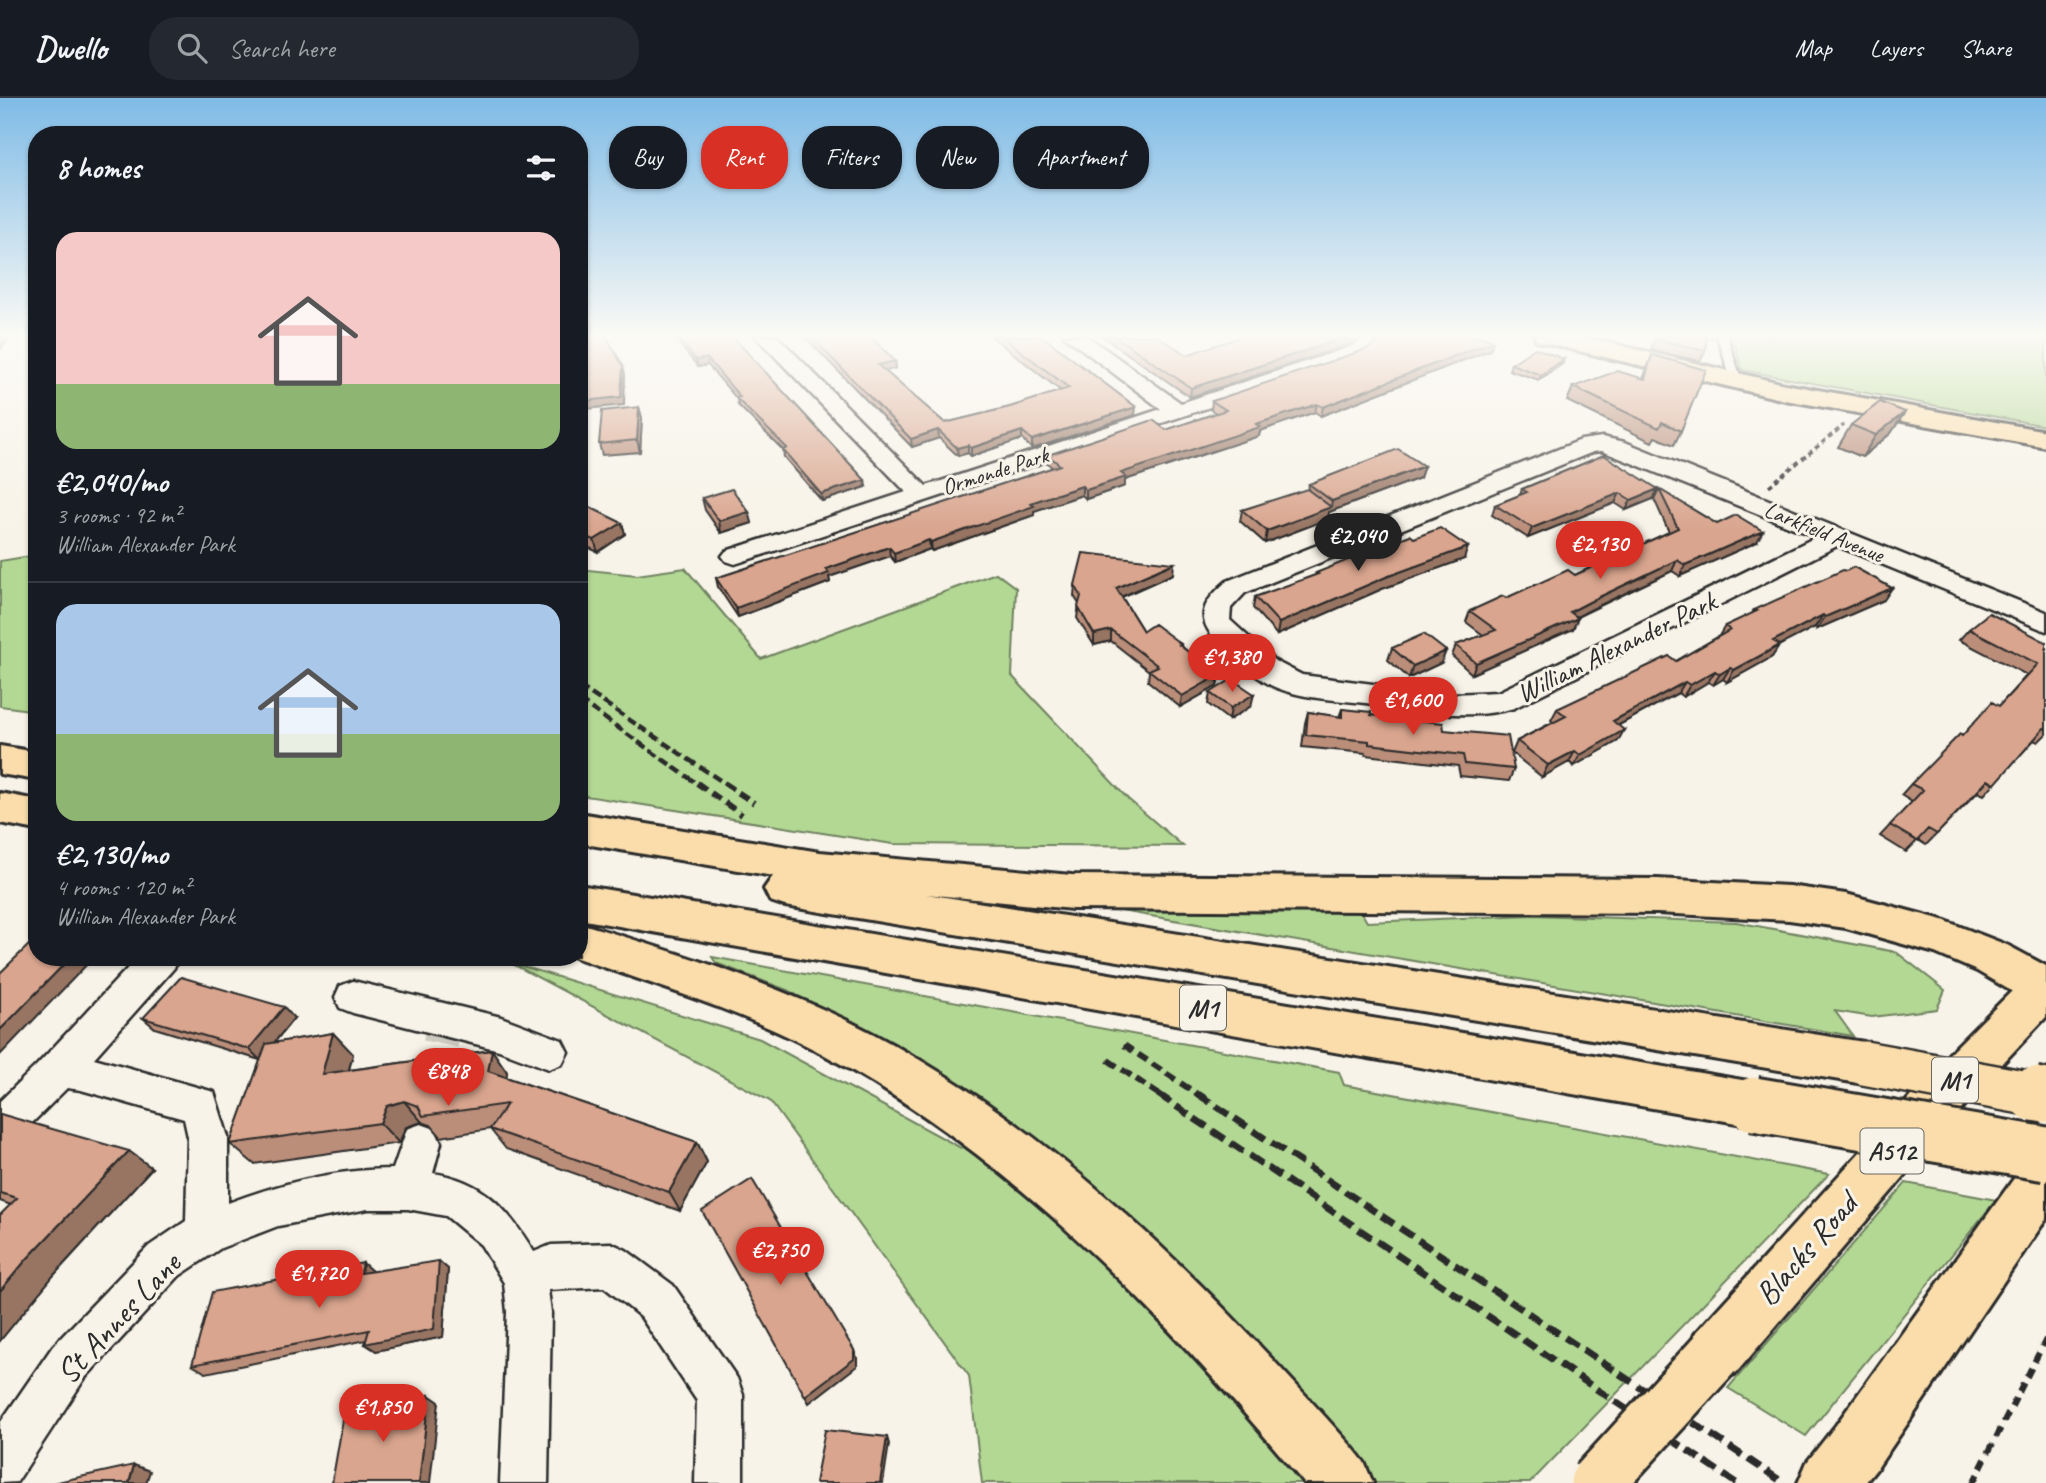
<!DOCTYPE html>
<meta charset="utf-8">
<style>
:root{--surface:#171b24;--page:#242831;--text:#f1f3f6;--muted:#9ea1a6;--line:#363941;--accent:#d93025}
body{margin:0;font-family:Caveat,sans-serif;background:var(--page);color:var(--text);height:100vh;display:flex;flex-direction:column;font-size:26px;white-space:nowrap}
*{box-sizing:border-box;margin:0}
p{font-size:23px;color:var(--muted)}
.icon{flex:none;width:38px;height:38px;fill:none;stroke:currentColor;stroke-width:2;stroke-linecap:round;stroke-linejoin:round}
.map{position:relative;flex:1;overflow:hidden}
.side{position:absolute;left:28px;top:28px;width:560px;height:840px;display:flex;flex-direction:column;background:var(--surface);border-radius:28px;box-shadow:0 2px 5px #0004}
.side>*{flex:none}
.top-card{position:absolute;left:609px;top:28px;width:665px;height:63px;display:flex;gap:14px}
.price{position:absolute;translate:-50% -60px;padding:0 16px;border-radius:24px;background:var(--accent);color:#fff;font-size:23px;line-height:46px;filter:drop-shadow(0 2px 4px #0008)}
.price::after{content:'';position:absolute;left:50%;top:42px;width:21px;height:16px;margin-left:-10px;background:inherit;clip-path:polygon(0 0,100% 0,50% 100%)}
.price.selected{background:#222;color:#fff}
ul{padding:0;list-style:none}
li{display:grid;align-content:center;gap:14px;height:371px;padding:0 28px}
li+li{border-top:2px solid var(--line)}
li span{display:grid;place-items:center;height:217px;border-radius:21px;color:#555}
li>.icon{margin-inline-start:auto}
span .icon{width:126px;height:126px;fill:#fffc;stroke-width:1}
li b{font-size:30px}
h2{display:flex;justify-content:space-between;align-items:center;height:84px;padding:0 28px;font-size:30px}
.tag{padding:0 24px;border-radius:28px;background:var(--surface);box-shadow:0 2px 5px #0004;font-size:24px;line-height:63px}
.tag.selected{background:var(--accent);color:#fff}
header{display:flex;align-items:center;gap:42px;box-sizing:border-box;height:98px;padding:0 35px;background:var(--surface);border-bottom:2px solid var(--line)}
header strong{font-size:33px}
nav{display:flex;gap:38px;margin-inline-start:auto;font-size:24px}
.search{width:490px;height:63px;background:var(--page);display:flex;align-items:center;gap:18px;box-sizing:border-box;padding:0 24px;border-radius:28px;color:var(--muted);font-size:26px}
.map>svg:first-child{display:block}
.green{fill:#b3d894;stroke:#6f8260;stroke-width:2}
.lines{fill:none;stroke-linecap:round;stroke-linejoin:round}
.minor-tunnel-far1{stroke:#cecbc2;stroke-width:35;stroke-dasharray:35 18;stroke-linecap:butt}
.minor-tunnel{stroke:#cecbc2;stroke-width:44;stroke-dasharray:44 22;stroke-linecap:butt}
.service-casing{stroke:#2b2b2b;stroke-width:5}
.minor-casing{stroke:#2b2b2b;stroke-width:5}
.primary-casing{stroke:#2b2b2b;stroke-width:6}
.trunk-casing{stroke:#2b2b2b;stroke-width:6}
.motorway-casing{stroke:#2b2b2b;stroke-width:6}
.path-far1{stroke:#2b2b2b;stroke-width:3.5;stroke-dasharray:5 3.5;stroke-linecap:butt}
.path{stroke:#2b2b2b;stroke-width:6;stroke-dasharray:10 7;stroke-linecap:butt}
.service{fill:#f7f3e8;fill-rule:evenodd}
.minor{fill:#f7f3e8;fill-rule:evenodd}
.primary{fill:#faddab;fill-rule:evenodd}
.trunk{fill:#faddab;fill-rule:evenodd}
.motorway{fill:#faddab;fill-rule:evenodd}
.rail-far2{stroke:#2b2b2b;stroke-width:4.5;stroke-dasharray:10 4.5;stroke-linecap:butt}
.rail-far1{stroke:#2b2b2b;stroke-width:6;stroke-dasharray:11 6;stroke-linecap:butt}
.rail{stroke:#2b2b2b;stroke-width:7;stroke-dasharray:15 7;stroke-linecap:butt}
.trunk-bridge-casing{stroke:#2b2b2b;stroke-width:59;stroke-linecap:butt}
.motorway-bridge-far1-casing{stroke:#2b2b2b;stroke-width:48;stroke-linecap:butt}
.motorway-bridge-casing{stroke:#2b2b2b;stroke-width:59;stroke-linecap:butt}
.trunk-bridge{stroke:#faddab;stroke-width:53}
.motorway-bridge-far1{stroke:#faddab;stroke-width:43}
.motorway-bridge{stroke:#faddab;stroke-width:53}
.wall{fill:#bb8e7a;stroke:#2b2b2b;stroke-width:2}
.shaded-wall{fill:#987463;stroke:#2b2b2b;stroke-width:2}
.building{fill:#d9a58e;stroke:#2b2b2b;stroke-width:2}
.labels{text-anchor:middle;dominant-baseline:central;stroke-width:6;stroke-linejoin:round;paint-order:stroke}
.far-street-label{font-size:23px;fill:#2b2b2b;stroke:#f7f3e8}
.shield{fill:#f7f3e8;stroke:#686764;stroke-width:2}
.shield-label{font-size:26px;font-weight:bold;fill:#2b2b2b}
.street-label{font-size:28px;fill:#2b2b2b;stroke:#f7f3e8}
.near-street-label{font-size:33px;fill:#2b2b2b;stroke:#f7f3e8}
</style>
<header>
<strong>Dwello</strong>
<div class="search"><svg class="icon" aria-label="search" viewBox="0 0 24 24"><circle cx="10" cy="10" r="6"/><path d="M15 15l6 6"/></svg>Search here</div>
<nav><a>Map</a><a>Layers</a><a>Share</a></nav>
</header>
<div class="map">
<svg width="2046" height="1385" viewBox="0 0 2046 1385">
<rect width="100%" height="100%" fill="#f7f3e8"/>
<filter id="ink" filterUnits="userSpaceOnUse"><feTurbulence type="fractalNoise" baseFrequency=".0143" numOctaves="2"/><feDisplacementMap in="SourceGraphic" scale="14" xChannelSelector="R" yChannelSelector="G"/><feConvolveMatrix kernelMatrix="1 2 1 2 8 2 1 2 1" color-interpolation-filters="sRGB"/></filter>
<g filter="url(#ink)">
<path class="green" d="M1703,238H2046V328L1742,272L1735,246Z
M37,457V613L0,608V463Z
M685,470L761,561L996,475L1016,490L1012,578L1128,701L1183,748L893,746L579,697V471L637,477Z
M1092,808L1359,810L1367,824L1532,817L1736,824L1896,854L1945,892L1937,911L1872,919L1835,913L1853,938Z
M712,859L1339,974L1344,987L1829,1076L1530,1385H982L969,1278L770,1003L509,864L760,941L961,1050L1001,1018L872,938L787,892L716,865Z
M1906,1085L1996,1102L1806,1338L1728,1290Z"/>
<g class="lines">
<path class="minor-tunnel-far1" d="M430,998L442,937"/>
<path class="minor-tunnel" d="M421,1045L431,996"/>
<defs>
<path id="service" d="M1717,238H1727L1742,284L1741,286L1732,284Z"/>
<path id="minor" d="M755,238H777L926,388L1161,311L1064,238H1087L1181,305L1350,249L1369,238H1395L1364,257L1316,274L735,466L726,463L722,458L726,453L906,394Z
M1602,339L1625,344L2046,514V533L1837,448L1514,610C1466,624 1415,611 1366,605C1336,602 1305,601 1277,590C1256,581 1238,563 1222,548C1194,522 1200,506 1227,483L1581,342ZM1602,353L1816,439L1498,594L1452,596L1302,577L1275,563L1230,522L1231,510L1245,495L1593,354Z
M138,859H179L174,870L94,960L214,994L228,1039V1105C281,1085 337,1071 393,1071L407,1031L421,1026L435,1031L441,1045L433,1075C485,1083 508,1112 534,1154L551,1147L611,1145L626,1152L673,1187L737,1280L743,1297V1385H695L697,1303L641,1219L604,1189L548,1192L551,1214L548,1385H500L507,1214L504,1185L481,1147L446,1118L408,1111H368L278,1128L221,1150L179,1178L85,1280L17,1384L0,1385V1325L53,1248L149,1148L186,1123L188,1039L184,1021L81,992L67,990L14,1043L0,1049V1003L37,967Z
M353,883L501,919L562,942L568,954L562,966L549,971L499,952L353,915L340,910L335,899L340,888Z"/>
<path id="primary" d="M1534,238H1579L1785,286L2046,333V349L1785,302L1537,243Z"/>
<path id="trunk" d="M2046,870V919L1984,985L1735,1276L1715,1284L1695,1276L1687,1256L1695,1236L1950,955L2030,875Z
M2046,1054V1121L1878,1369L1865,1385H1798L1807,1364L1836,1327L2028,1061Z"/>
<path id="motorway" d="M0,648L37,654V682L0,676Z
M0,695L37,702V732L0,725Z
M579,715L820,754L1072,777L1657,781L1789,788L1846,796L1943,822L2007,847L2046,868V909L2030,904L1977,873L1935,855L1846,830L1789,822L1657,815L1072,811L926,796L1864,944L1881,950L1887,965L1881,980L1864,986L785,808L770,803L764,791L773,778L579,745Z
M579,787L1754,984L1771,990L1778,1006L1771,1022L1754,1028L579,821Z
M579,825C672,853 765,882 852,925C1051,1024 1206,1185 1352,1349L1364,1364L1373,1385H1304C1165,1219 1014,1058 821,955C742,913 658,888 574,859H579Z"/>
</defs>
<use href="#service" class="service-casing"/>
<use href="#minor" class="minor-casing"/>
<use href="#primary" class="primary-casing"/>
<use href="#trunk" class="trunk-casing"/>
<use href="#motorway" class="motorway-casing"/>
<path class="path-far1" d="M1769,388L1844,327"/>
<path class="path" d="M1973,1385L2046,1241"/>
<use href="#service" class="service"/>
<use href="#minor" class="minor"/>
<use href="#primary" class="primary"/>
<use href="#trunk" class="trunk"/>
<use href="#motorway" class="motorway"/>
<path class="rail-far2" d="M579,588L727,687
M579,602L699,687"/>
<path class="rail-far1" d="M697,685L742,717
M724,685L754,705
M1124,947L1200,998
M1108,962L1161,998"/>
<path class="rail" d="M1158,996L1736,1385
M1198,996L1784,1385"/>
<defs>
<path id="trunk-bridge" d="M1597,1385L1715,1256"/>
<path id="motorway-bridge-far1" d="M1864,965L2044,998"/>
<path id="motorway-bridge" d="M2034,996L2046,998
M1754,1006L2046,1056"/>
</defs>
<use href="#trunk-bridge" class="trunk-bridge-casing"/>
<use href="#motorway-bridge-far1" class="motorway-bridge-far1-casing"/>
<use href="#motorway-bridge" class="motorway-bridge-casing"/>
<use href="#trunk-bridge" class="trunk-bridge"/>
<use href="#motorway-bridge-far1" class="motorway-bridge-far1"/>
<use href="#motorway-bridge" class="motorway-bridge"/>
</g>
<path class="wall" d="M673,238H732L866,389L822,403L784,359L783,352L738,307L737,301L708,267L698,269Z
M804,238H870L895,263L896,270L885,273L945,325L1010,309L1061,293L991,238H1042L1135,317L1032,351L1022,341L971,358L968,355L958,358L939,340L912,349Z
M1102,238H1157L1187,257L1243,238H1363L1349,247L1190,299Z
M1655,238H1707L1705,253L1700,263L1651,252Z
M1493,243L1490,252L1321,318L1315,314L1260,333L1259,338L1125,382V388L1086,401L1082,397L1034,413V417L932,453L930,451L895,464L890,458L829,479L830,484L738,519L718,489L716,480L1052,370L1048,365V357L1166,332L1216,315L1211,312L1212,303Z
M1652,257L1681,333L1674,347L1655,339L1652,344L1567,303L1573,289L1643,281Z
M1511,266H1562L1539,282L1509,272Z
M639,309L642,320L640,354L602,357L599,346Z
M1905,314L1891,335L1862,359L1838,349L1851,327Z
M1604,357L1653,401L1626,412L1615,405L1528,440L1492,417L1495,407L1520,397L1522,391Z
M1420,380L1329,414L1328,421L1265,445L1240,423L1242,412L1308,392L1309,386Z
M1659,391L1717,426L1757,444L1680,478L1672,473L1577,519L1573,531L1472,576L1452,558L1456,547L1483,537L1466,524L1470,513L1575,477L1669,434L1654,401Z
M702,400L749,414L752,425L721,435L705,412Z
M579,404L622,425L625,436L598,454L579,445Z
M1414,440L1464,461L1382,491L1277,537L1253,510L1255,499L1316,477V475Z
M1173,476L1122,499L1143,533L1181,546V548L1219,577L1217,588L1180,609L1148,583L1149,573L1111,543L1094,547L1077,520L1079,506L1074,498L1075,487Z
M1884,502L1817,531L1815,529L1779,547L1772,559L1727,584L1723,581L1713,587L1708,584L1683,599L1678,595L1619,627L1618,643L1574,668L1569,664L1542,679L1512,655L1517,643L1553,624L1551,622L1557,611L1676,563L1719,538L1725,528L1752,516L1754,512Z
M1969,531L2046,544V636L2038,644L2034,642L1984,697L1978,694L1926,747L1918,742L1906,754L1880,738L1912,704L1901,697L1911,686L1962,638L1999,608L2027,577L1959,542Z
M1392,550L1441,565L1409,580L1388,562Z
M1210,595L1251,608L1229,622L1208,606Z
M1342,611L1444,632L1514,671L1509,683L1460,678L1458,668L1366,657L1365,655L1302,649L1305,625L1308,614L1339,619Z
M143,920H294L274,945L333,935L353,956L349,972L492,952L507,974L506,979L697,1044L707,1064L680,1113L506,1051L490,1031L441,1039L431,1027L422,1024L406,1029L399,1045L254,1066L230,1046L261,961L260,962L155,930Z
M0,1016L152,1070L54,1177L11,1107L0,1103Z
M448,1171L443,1239L376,1253L366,1242L206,1275L192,1267L373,1173Z"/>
<path class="shaded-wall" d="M0,238H13L0,251Z
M1351,238H1363L1349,247L1190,299L1191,290Z
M1493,243L1490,252L1321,318L1323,309Z
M707,260L708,267L698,269L696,262Z
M1564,261L1562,266L1539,282L1541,277Z
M895,263L896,270L879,275L878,267Z
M623,268L625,276L624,307L586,311L585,308L579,309V300Z
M1317,306L1315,314L1260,333L1259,338L1125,382V388L1086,401V392L1121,375L1256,326Z
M639,309L642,320L640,354L637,342Z
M1136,309L1135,317L1032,351V342Z
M1905,314L1891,335L1862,359L1876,337Z
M938,332L939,340L912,349L911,341Z
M1022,333V341L971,358V350Z
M968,347V355L958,358L957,350Z
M1424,368L1420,380L1329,414L1328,421L1265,445L1267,433L1331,409L1332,403Z
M865,382L866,389L822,403L821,396Z
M1082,388V397L1034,413V417L932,453L931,444L1030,405Z
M1658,391L1653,401L1626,412L1631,402Z
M1620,395L1615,405L1528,440L1532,430Z
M749,414L752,425L721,435L719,423Z
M622,425L625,436L598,454L594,442Z
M1763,433L1757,444L1680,478L1685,467Z
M929,442L930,451L895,464L894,455Z
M889,449L890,458L829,479L830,484L738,519L736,510L826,471Z
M1468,449L1464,461L1382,491L1277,537L1279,525L1386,479Z
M1677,462L1672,473L1590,512L1565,525L1570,514L1595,501Z
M1174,465L1173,476L1116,501V490Z
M1892,490L1884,502L1817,531L1825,519Z
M1823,517L1815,529L1765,555L1773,543Z
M1578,520L1573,531L1472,576L1476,565Z
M1111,532V543L1094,547V536Z
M1780,547L1772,559L1727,584L1734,572Z
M1446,553L1441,565L1409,580L1413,568Z
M1730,570L1723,581L1713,587L1720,576Z
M1715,573L1708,584L1683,599L1690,587Z
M1219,577L1217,588L1180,609L1182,598Z
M1685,584L1678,595L1606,634L1613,623Z
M1254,596L1251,608L1229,622L1231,610Z
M1624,632L1618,643L1574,668L1580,657Z
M1575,653L1569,664L1542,679L1548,667Z
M71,859H94L0,957V932Z
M284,909L294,920L260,962L249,951Z
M333,935L353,956L342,997L322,976Z
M492,952L507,974L504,994L488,973Z
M404,1003L422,1024L406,1029L399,1045L380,1025L387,1008Z
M697,1044L707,1064L680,1113L669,1094Z
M129,1053L152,1070L54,1177L0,1243V1193L26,1162Z
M439,1163L448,1171L443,1239L376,1253L365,1246Z
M363,1165L373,1174L361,1175Z
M854,1252L857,1260V1268L809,1305L805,1298Z
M429,1297L439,1304L430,1385H419Z
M887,1339L889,1346L883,1385H880Z
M134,1367L150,1373L146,1385H129Z"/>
<path class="building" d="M579,238H601L602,239L606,238L623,268L621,299L584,303V300H579Z
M677,238H732L865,382L821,396L783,352L787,350L736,300L740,299L707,260L696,262Z
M810,238H870L895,263L878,267L945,325L1010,309L1069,290L1001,238H1042L1136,309L1032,342L1022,333L971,350L968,347L957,350L938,332L911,341Z
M1115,238H1157L1187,257L1243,238H1351L1191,290Z
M1387,238H1480L1493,243L1323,309L1317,306L1256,326L1260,329L1121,375L1126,379L1086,392L1082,388L1030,405L1034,408L931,444L929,442L894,455L889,449L826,471L829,475L736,510L716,480L1060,367L1048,357L1153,322L1166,332L1226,312L1212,303L1367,251Z
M1656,238H1707L1705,253L1656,241Z
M1535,250L1564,261L1541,277L1511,266Z
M1652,257L1706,272L1681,333L1662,324L1659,330L1573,289L1617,273L1645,281Z
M1880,304L1905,314L1876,337L1851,327Z
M639,309L637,342L599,346L602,313Z
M1398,351L1424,368L1332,403L1309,386Z
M1604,357L1658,391L1631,402L1620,395L1532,430L1495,407L1527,394L1522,391Z
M732,391L749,414L719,423L702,400Z
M1307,391L1331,409L1267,433L1242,412Z
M1659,391L1717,426L1736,417L1763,433L1685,467L1677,462L1595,501L1570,514L1578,520L1476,565L1456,547L1496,532L1470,513L1503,498L1506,500L1568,472L1575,477L1678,430Z
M579,404L622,425L594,442L579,435Z
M1440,430L1468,449L1386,479L1279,525L1255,499L1318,476L1316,475L1377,450L1410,437L1414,440Z
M1083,455L1174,465L1116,490L1143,533L1154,526L1181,546L1179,547L1219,577L1182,598L1149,572L1158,568L1111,532L1094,536L1078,509L1081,498L1075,487Z
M1854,469L1892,490L1825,519L1823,517L1773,543L1780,547L1734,572L1730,570L1720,576L1715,573L1690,587L1685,584L1613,623L1624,632L1580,657L1575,653L1548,667L1517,643L1566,618L1557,611L1669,558L1676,563L1730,532L1725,528L1757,513L1754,512L1843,472L1846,473Z
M1989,515L2046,544V631L2044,630L1995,686L1988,682L1937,736L1928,731L1917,743L1890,727L1923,692L1911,686L1960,636L1962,638L1992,604L1999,608L2038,566L1969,531Z
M1424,536L1446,553L1413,568L1392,550Z
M1232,581L1254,596L1231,610L1210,595Z
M1342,611L1371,614V617L1443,625L1444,632L1508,638L1514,671L1465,666L1463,657L1369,646V643L1306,637L1308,614L1342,619Z
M37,839V859H71L0,932V875Z
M181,879L284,909L249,951L143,920Z
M333,935L322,976L492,952L488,973L697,1044L669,1094L490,1031L507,1006L423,1018L418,1008L404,1003L387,1008L380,1025L230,1046L266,946Z
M0,1016L129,1053L26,1162L0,1193V1117L17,1100L0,1095Z
M752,1081L854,1252V1261L805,1298L702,1113Z
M439,1163L434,1231L365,1246L369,1232L192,1267L212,1194L363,1165L361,1175Z
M429,1297L419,1385H332L344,1316Z
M825,1332L887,1339L880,1385H815Z
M134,1367L129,1385H53Z"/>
</g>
<linearGradient id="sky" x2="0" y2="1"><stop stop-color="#7fbbe6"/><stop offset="0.55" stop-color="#fbfaf5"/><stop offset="1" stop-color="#fbfaf5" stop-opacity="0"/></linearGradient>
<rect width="2046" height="432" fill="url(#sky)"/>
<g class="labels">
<g class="far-street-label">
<text transform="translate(995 373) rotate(-18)">Ormonde Park</text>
<text transform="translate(1824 434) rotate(22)">Larkfield Avenue</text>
</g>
<g class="shield">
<rect x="1180" y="887.5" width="46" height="45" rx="5"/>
<rect x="1932" y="959.5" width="46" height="45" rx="5"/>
<rect x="1860.5" y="1030.5" width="63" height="45" rx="5"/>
</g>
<g class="shield-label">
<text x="1203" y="910">M1</text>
<text x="1955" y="982">M1</text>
<text x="1892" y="1053">A512</text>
</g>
<g class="street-label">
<text transform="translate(1616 549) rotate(-26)">William Alexander Park</text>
</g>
<g class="near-street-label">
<text transform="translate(1806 1151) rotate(-49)">Blacks Road</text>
<text transform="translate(118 1220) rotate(-47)">St Annes Lane</text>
</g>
</g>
</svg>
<b class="price selected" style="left:1358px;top:475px">€2,040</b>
<b class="price" style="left:1600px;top:483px">€2,130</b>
<b class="price" style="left:1232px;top:596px">€1,380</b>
<b class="price" style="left:1413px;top:639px">€1,600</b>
<b class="price" style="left:448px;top:1010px">€848</b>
<b class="price" style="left:780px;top:1189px">€2,750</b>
<b class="price" style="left:319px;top:1212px">€1,720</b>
<b class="price" style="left:383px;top:1346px">€1,850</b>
<div class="top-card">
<a class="tag">Buy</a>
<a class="tag selected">Rent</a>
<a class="tag">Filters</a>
<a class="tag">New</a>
<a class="tag">Apartment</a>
</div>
<section class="side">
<h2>8 homes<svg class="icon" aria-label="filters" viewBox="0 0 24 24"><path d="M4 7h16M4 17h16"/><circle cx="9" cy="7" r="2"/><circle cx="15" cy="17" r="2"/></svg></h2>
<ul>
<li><span style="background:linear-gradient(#f6c9c9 70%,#8fb573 0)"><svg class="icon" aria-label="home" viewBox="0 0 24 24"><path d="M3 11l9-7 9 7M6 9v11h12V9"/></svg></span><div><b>€2,040/mo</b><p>3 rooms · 92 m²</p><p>William Alexander Park</p></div></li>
<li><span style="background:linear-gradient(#a9c7e8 60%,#8fb573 0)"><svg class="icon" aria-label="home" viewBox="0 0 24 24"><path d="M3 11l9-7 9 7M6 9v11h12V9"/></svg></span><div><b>€2,130/mo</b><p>4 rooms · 120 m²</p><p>William Alexander Park</p></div></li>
</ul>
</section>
</div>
